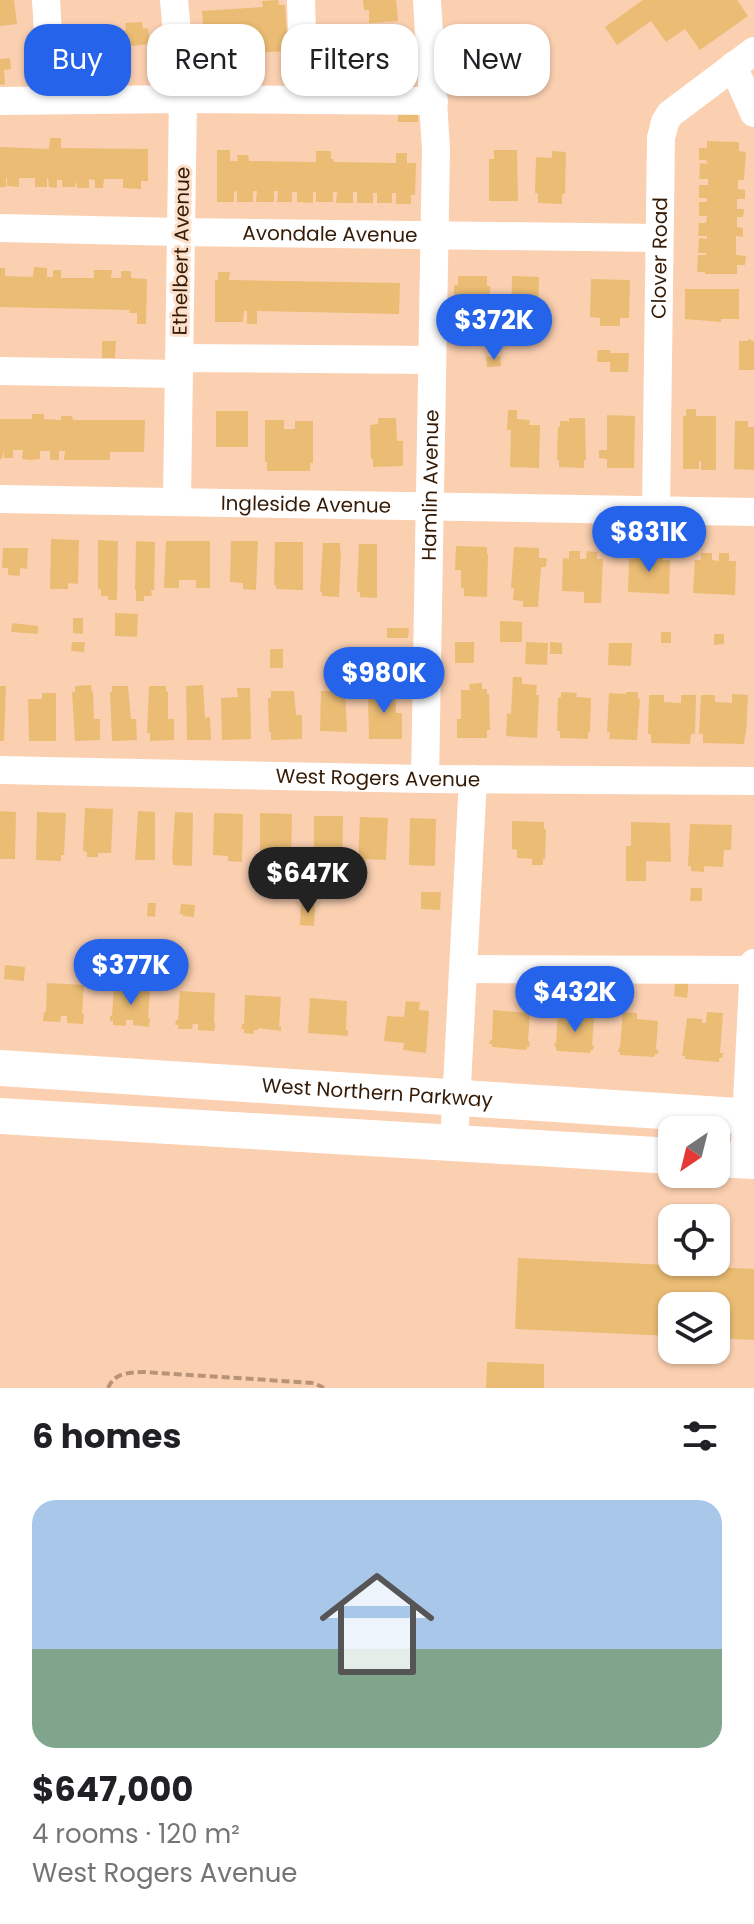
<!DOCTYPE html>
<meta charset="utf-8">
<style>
:root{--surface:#fff;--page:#f6f6f6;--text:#202124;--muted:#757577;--accent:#2563eb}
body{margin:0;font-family:Poppins,sans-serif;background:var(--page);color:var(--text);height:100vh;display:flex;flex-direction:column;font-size:30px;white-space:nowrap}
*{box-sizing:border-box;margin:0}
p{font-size:26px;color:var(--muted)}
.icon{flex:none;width:44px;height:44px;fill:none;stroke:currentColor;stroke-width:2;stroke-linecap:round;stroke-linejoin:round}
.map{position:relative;height:1388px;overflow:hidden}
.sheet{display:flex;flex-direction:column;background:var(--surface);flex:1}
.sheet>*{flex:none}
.hud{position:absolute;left:24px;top:24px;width:706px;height:72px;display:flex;gap:16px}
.needle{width:52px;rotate:215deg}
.controls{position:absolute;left:658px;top:1116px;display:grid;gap:16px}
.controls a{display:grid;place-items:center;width:72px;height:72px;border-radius:16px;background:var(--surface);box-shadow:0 2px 6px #0004;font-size:40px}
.price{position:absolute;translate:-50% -68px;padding:0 18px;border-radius:28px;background:var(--accent);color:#fff;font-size:26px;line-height:52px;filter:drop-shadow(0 2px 4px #0008)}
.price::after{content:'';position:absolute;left:50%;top:48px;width:24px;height:18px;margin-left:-12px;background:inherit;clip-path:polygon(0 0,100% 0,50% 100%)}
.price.active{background:#222;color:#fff}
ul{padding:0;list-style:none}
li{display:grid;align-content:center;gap:16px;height:424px;padding:0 32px}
li span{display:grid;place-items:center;height:248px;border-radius:24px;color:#555}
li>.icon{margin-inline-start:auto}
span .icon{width:144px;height:144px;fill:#fffc;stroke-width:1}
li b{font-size:34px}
h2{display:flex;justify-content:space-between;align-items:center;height:96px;padding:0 32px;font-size:34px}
.tag{padding:0 28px;border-radius:24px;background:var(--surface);box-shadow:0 2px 6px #0004;font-size:28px;line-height:72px}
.tag.active{background:var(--accent);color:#fff}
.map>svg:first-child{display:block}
.building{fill:#ebbc74}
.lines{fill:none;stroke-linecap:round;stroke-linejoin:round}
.path{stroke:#b89377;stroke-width:4;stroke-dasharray:8 4;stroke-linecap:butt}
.minor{stroke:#fff;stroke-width:28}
.major{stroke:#fff;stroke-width:36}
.labels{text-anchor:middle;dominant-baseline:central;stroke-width:6;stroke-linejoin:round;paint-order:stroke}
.street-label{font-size:20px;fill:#351b06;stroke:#fde0cc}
</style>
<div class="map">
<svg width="754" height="1388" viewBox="0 0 754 1388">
<rect width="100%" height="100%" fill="#fbd0b1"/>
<path class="building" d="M0,0H14L17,24L0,26Z
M278,0L279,5H285L288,51L205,56L202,11L263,7L262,1Z
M363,0H396L398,21L369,23V10H364Z
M643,0H737L748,16L700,50L685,29L666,42L651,21L617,45L605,27Z
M142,22L143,29L148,28L150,44L122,47L123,55L104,57L102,33L126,30L125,23Z
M395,54V57H401L403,84L398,85V87L356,89L355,68L360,62L365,61L364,57Z
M10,58L11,69L4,70L5,84L0,85V59Z
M223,77L261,78V94L210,92V82H223Z
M398,112H418V122H398Z
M50,138H61V148L148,149V181H141V189L123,188V179H104L103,188H95V180L89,179V188H77L75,180V187H62V180H57V188L49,187L48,178L47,179V187H35V178H19V187L7,186V178H6V187H0V147L49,149Z
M707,141L739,142V151L746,152L744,180H738V189L745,190V199H737V209H744L743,217H737V227L743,228V237L736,236V255L746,256L745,265H737V274H705V272H697L698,255H706V253H698L699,238L707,239V236H698L699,223H706L707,216H699V202H707V198H699V185H708V179H699L700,163L708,164L706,160H699V148H707Z
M217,150H230V161H238L237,155H248L249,161L316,162V151H331V159H334V162L396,163V153H407V163H416L415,195H411V204H396V193H392V203H377V193H373V203H357V192H353V203H336L337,192H333V202H316V192H313V203L297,202V192H292V202H277L278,191H274V202H256L257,191H253V202H237V191L234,192V202H217Z
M494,150H517L518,201H489V159H494Z
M552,151L566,152L565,194H562V204L538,203V193H535L536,157L552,158Z
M34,267L47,268V277H53V270H61V278H94V270H112L111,278H121V271H131V278L147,279L146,324H137V313H129L130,310L0,307V268H5V276L33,277Z
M218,272H230L229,280L400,283L399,314L257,311V324H247V311H244L243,322H215V280H218Z
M458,276H487V286H490V320H481V326H463V319H454V285H458Z
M512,276L539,277L538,322H511Z
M591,279L630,280L629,318H620V326H600V318L590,317Z
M685,289H739V319H721V322L685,319Z
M748,339L754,341V370H739V341H748Z
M102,341H116L115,358H102Z
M598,350H610V353H629L628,372H610V362H597Z
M500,356L501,366L487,367L486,357Z
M686,409H696V416H716V470H701V461H699V469H683V416H686Z
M508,410H517V419L530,420L529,425H540L539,468L510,467L511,430H507Z
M216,411H248V447H216Z
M32,414H44V419L61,420V416H72L73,420H145L144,452H110V460H64L65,451H59V460H50V451H40V459L31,460L22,459L23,450H13V458H4V450L2,459H0V419H32Z
M607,415L635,416L634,468H607V459L599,458V450H607Z
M378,418H396L397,441H403V466L373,467V459H371L370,425L378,424Z
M569,418H585L586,460H584V468L559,467V460H557L558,426L560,427V421H569Z
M265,420H284V429H295V421H313V463H310V471H267V462H265Z
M735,421H748V427H754V470L734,469Z
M51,539L79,540L78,584L68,583V589H50Z
M98,540L118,541L117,600H108V596H101V589L98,590Z
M136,541L155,542L154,590H151L152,596H144V601H136V590H135Z
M166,541H210V588H196V580H179V588H164Z
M231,541H258L256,590L243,589V583L230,582Z
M275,542H303V590L276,589V585H274Z
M323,543H340V551H341L339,597L322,596V592H320Z
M359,544H377V598L360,597V592H357Z
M456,546L487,547V554L488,555L487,597L464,596V588H461V570H455Z
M514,547L539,548V558H547L546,567H541L538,607H523V601L513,600L514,588H511Z
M3,548H28L27,569L20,568V576L8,575V568H2Z
M569,551H580V559H586L587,551L597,552V559H603L601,603H584V592L562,591L563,558L569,559Z
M636,552L645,553V560H653V552L663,553V560H670L669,594L628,592L629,559H635Z
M701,553H712V560L719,561V553H729V561H736L735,595L693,593L695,560H701Z
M115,613L138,614L137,637L115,636Z
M73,618H83V634L73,633Z
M500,621L522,622V642H500Z
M12,623L38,626V634L11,632Z
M387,628H409L408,638H387Z
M661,632H671V643H661Z
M714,634H724V644L714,645Z
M72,642H85L84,652L71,651Z
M455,642H474V663H455Z
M526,642L548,643L547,665L525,664Z
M550,642L562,643V654H550Z
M609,643H632L631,666L608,665Z
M270,649H283V668H270Z
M513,677H522V684L537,685L536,695H539L537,738L506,736L507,713L511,714Z
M482,683V689H487V694H489L490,730H487V738H457V719H461V690H470L469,684Z
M91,685L92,692H93L94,719H100V740L75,741L72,692H75V686Z
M203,685L205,718L210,717L211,740H187L186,686Z
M0,686H6L4,741H0Z
M112,686H128L131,719H136L137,740L112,741L110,692H112Z
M149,686H166V691L168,692V719H174V740L150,741V733H147Z
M369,686H386V691H395L396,713H402V739H369L368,697H369Z
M237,688H250L251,739L222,740L221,698L238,697Z
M271,691H294L296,715H302V739L271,740V732H269L268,698H271Z
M321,691H345L347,732L320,731Z
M561,692L577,693L576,697L591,698L590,733L588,732V739L560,738V731H557L558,698L561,697Z
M626,692H638V699H640L637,740L609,739L610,732H607L609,693L626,694Z
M42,693H56V741H29L28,699H42Z
M732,694L748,695L746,734L745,735L744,744L703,743V734H699L701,695H715V702L732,703Z
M649,695H664V702L681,703V695H696L695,734H691L690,744L651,743V734H648Z
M85,808L113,809L111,853H98V857H87V852L83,851Z
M0,811L16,812L15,859H0Z
M138,811L155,812V860H135Z
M37,812L66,813L64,855H61V861L36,860Z
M175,812L193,813L192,866L173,865V861H172Z
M214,813L243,814L242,862L228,861V856L213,855Z
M260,813L292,814L291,862L278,861V868L262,867V858H260Z
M314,816H343L342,876H318L319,868H314Z
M360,817L388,818L386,860L366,859L365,866L358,865Z
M410,818L436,819L435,866L409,865Z
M512,821L544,822V829H546L545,859H543V865H532V859L517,858V850L512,849Z
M631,822L670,823L671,862L646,861V881H626V846H631Z
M690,824L732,825L731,850H724L723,867L704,866V872L691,871V866H688Z
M691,888H702V901H690Z
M421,892H441L440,910L421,909Z
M148,903H156L155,917L147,916Z
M181,904L195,905L194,917L183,916V914H180Z
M301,904L315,905L314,926L300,925Z
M5,965L25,967L24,981L4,979Z
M676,977L689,978L687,998L674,996Z
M47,983L84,985L82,1014H84L83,1024L67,1023V1016H61L60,1022L43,1021L44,1012H46Z
M114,987L150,989L148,1018H150L149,1027L133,1025V1020H126V1026L113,1025V1021H110V1016H112Z
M180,991L215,993L214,1022L215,1023V1027L214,1031L198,1030V1024H193L192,1029H178V1025H175L176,1020H178Z
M245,995L281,997L279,1027L281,1026V1031L258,1028V1030H254V1034L244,1033V1029H241L242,1024H244Z
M310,998L347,1001L346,1030H348V1036L308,1033Z
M406,1001L420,1002L419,1010L429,1011L426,1053L403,1050L404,1043L384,1041L387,1016L404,1017Z
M493,1010L530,1013L528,1041L530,1042L529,1047H527L526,1050L492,1047V1044H489L490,1040H492Z
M623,1012L637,1013V1019L658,1021L656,1049L658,1050V1054H655L654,1057L620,1055V1052H618L619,1047H620Z
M707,1012L723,1013L720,1053H723L722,1058H719V1062L685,1059V1056H682L687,1018L702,1019V1023H706Z
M558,1014L594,1016L592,1045H594L593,1050H591L590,1053L557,1051L554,1044L556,1043Z
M518,1258L754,1269V1340L716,1338V1306H672V1336L515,1329Z
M487,1362L544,1364V1388H486Z"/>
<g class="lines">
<path class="path" d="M108,1388C115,1372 128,1373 144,1372L314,1383L324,1388"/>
<g class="minor">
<path d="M46,0L52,100"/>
<path d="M174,0L183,99L177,501"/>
<path d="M301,0L304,100"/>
<path d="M733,66L754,113"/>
<path d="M0,101L183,99L434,101"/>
<path id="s1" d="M0,228L181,232L659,238"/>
<path d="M179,358L432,360"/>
<path d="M0,371L179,374"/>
<path id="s2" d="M0,499L754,512"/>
<path id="s3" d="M656,510L661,138L665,122L670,114L754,51"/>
<path id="s4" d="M0,770L425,779L754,781"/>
<path id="s5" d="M425,779L436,150L427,0"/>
<path d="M464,969L754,970"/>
<path d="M454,1143L473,779"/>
<path d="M744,1161L754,963"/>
</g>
<g class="major">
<path id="s6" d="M0,1068L754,1117"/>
<path d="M0,1116L672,1156"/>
<path d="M716,1159L754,1161"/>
</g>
</g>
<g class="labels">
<g class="street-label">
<text stroke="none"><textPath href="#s1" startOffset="330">Avondale Avenue</textPath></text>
<text transform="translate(181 251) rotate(-89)">Ethelbert Avenue</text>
<text stroke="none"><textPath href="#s3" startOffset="252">Clover Road</textPath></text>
<text stroke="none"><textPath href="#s5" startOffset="294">Hamlin Avenue</textPath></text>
<text stroke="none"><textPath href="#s2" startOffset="306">Ingleside Avenue</textPath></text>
<text stroke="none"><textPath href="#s4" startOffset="378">West Rogers Avenue</textPath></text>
<text stroke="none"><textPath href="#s6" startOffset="378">West Northern Parkway</textPath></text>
</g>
</g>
</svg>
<div class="controls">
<a><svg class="needle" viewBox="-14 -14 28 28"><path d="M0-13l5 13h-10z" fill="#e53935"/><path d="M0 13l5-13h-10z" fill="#757577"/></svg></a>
<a><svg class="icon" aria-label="locate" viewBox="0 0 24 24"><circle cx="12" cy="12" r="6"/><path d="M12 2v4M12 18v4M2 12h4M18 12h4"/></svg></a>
<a><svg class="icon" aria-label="layers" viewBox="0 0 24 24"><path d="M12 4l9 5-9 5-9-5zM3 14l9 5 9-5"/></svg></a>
</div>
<b class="price" style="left:494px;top:362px">$372K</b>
<b class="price" style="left:649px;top:574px">$831K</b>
<b class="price" style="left:384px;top:715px">$980K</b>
<b class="price active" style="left:308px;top:915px">$647K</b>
<b class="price" style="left:131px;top:1007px">$377K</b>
<b class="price" style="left:575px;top:1034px">$432K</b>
<div class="hud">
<a class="tag active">Buy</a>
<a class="tag">Rent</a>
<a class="tag">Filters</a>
<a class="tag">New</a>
</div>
</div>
<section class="sheet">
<h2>6 homes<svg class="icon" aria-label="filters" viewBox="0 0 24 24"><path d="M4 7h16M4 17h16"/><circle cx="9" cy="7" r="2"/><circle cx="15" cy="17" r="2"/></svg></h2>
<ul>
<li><span style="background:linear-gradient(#a9c7e8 60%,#7fa58c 0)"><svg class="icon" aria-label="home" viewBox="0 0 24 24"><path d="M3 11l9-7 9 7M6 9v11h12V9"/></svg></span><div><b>$647,000</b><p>4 rooms · 120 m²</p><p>West Rogers Avenue</p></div></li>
</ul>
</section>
